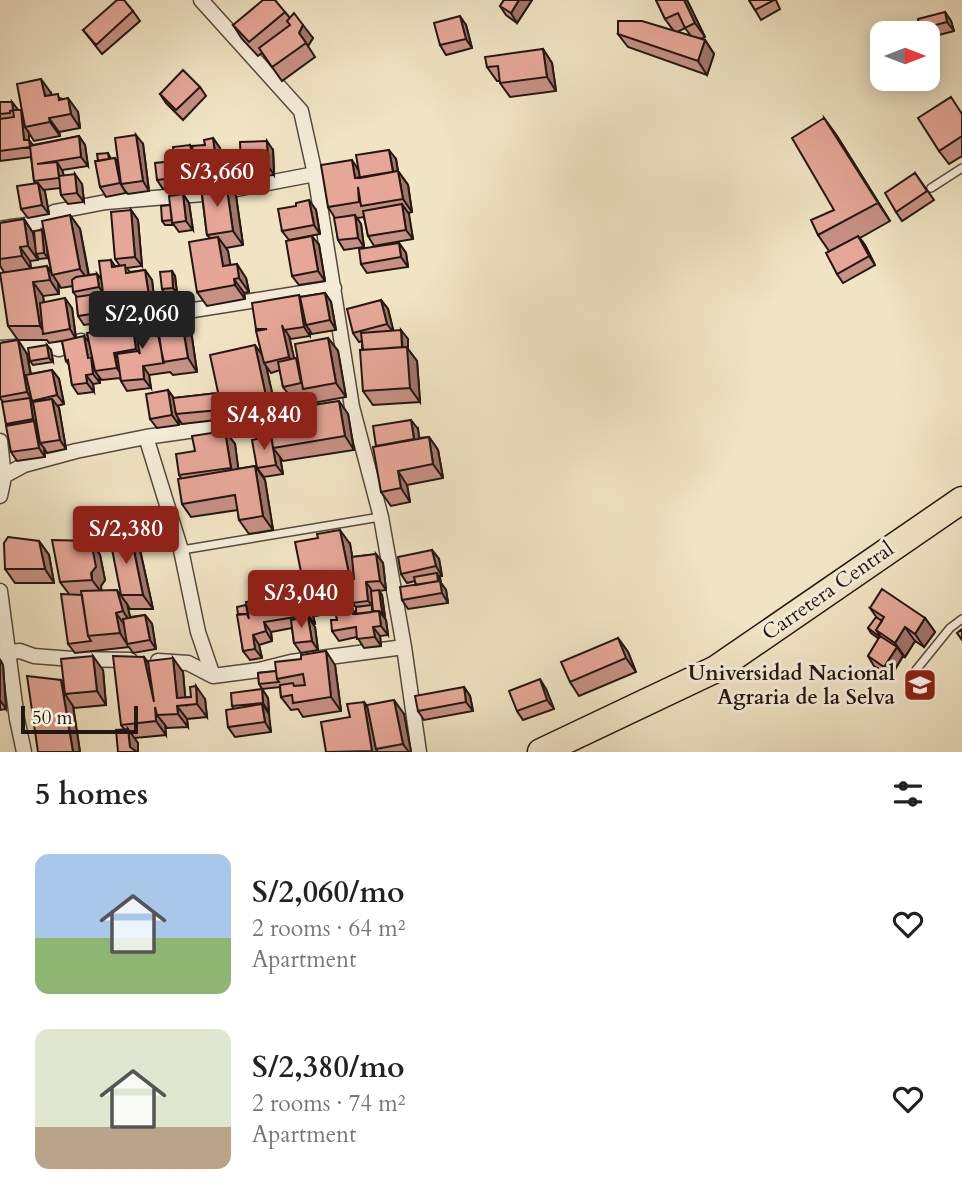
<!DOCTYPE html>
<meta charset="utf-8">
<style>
:root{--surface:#fff;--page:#f6f6f6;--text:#222;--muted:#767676;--accent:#8f2418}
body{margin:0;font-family:Cardo,serif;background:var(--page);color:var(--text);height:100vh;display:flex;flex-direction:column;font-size:26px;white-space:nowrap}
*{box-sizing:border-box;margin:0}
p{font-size:23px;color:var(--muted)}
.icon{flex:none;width:38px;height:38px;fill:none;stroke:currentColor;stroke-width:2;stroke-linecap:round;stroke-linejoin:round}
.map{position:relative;height:752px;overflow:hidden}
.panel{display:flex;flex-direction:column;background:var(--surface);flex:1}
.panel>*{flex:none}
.needle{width:46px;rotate:90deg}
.controls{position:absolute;left:870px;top:21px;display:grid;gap:14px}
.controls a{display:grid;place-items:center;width:70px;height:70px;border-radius:14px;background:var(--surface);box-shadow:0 4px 18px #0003;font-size:35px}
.scale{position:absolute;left:21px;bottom:18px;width:117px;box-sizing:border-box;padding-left:7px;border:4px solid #231712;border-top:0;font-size:19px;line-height:24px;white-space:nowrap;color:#231712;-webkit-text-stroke:5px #f5edd9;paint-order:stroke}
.price{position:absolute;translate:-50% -60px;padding:0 16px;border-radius:7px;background:var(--accent);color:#fff;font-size:23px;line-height:46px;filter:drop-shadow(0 2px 4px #0008)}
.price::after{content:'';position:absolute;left:50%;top:42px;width:21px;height:16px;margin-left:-10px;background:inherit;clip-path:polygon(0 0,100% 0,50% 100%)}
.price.active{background:#222;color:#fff}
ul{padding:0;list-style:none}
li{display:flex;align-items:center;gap:21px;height:175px;padding:0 35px}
li span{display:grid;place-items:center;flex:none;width:196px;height:140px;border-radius:14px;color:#555}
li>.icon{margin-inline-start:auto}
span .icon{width:84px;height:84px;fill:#fffc;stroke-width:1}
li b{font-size:30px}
h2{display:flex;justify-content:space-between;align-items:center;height:84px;padding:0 35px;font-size:30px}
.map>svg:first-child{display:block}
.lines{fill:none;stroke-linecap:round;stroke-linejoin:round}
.lane-casing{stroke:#564a3e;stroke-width:10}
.street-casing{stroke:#564a3e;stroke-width:17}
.highway-casing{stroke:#231712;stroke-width:29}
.lane{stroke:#f5edd9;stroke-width:7}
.street{stroke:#f5edd9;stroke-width:14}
.highway{stroke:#f0e4c4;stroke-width:26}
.wall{fill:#c69083;stroke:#231712;stroke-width:2;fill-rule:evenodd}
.shaded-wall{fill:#a1756a;stroke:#231712;stroke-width:2}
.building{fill:#e6a798;stroke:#231712;stroke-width:2}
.labels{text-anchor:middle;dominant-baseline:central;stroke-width:6;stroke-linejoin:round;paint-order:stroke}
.street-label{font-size:21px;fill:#231712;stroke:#f5edd9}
.poi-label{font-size:21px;font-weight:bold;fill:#231712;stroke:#f5edd9;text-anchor:end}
</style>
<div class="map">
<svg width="962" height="752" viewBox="0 0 962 752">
<rect width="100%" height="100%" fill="#f0e4c4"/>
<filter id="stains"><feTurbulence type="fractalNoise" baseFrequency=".00286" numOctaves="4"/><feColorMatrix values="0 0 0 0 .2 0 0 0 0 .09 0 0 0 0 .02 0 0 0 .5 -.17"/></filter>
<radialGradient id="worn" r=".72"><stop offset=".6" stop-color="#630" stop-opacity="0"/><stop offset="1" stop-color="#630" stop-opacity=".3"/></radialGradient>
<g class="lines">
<defs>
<path id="lane" d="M931,188L962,168
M182,550L380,517
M916,670L950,628L962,619"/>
<path id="street" d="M201,0L301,111L315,174L352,407L381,517L404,647L419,752
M0,229C17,225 44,226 54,212L106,202L215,193L315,174
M136,321L149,317L334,288
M0,348L45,345L59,349L81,341
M146,437L181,550L198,632L213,676L188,663L158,661
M0,441L4,477L0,496
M0,478L24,465L76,451L146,437L288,417
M0,591L17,719L24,752
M0,653L20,651L34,656L73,659L130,660
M213,676L259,670L291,662L404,647"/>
<path id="highway" d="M541,752L716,669L962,500"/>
</defs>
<use href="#lane" class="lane-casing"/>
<use href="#street" class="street-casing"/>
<use href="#highway" class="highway-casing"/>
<use href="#lane" class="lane"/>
<use href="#street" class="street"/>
<use href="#highway" class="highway"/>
</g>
<path class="wall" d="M504,0H532L517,23L506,15L500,6Z
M656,0H687L705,37L700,39L705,40L714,54L707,75L628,47L618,34L673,30L665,19ZM685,28L691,36L677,32Z
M749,0H776L780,9L761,20Z
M133,11L140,21L102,54L83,30Z
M285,12L290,18L313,38L308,46L315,57L282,81L262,53L258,56L242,39L233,25Z
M945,12L951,21L954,31L928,38V33H923L920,29Z
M466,25L472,48L446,55L440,45Z
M543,49L552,63L556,91L510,97L500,83V81H497L487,67Z
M200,87L206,96L183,120L166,103L160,94Z
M51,93V95L62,99L78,112L80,128L59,132L60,136L34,141L29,133V140L33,145L79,136L85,145L88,166L62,170L64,176L82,184L84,202L68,204L61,195L60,188L43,190L45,192L49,214L28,218L21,209L35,183L34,181L31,157L0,161V102H12L18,110H21Z
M962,113V156L949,164L939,151Z
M824,118L837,136L890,221L860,238L865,245L875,265L843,283L837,274L829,251L818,235L834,210Z
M213,138L220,148L222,169H218L221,173L222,183L226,182L236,196L243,245L226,248L228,251L230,265L246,278L249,292L244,293L245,299L207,306L197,292L210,238L207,235L201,187L185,190L182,185V187L163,189L157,180L176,164L190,145L192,148L205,145Z
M143,144L149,191L128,194L126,192V193L106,197L100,187L98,161L108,153L111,159L118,162Z
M273,150L274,175L247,176L241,167Z
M396,159L398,171L408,185L412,212L408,213L413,239L374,246L368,236L364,217L357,218L361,224L364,247L344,250L338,240L335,218L328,207L359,170Z
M915,173L934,200L902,221L896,212Z
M183,194L189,203L193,230L179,232L174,225H165L162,221L170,205Z
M131,210L138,220L142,266L127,268L130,272L145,270L152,280L155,306L110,310L111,321L84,325L78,316L77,297L73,292V286L61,288L58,283L59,294L43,296L44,303L72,308L76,338L89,343L135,326L157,319L180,310L190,324L197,372L173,375L170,372L149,375L151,388L127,391L121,381L120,378L102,380L99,377L100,383L93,384L94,392L78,394L72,385L69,365L66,361L62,341L49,343L47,340H18L8,326L4,272L0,266V223L24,219L33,233L44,232L70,215L80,229L89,275L97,274L102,280L111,260L115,266H120L115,259ZM47,249L51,271L31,268L30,261L38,260L37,256L39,259L48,258Z
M316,210L320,234L289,240L282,231Z
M399,243L406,253L408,267L367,273L361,264Z
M319,245L325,281L299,285L292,276Z
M172,271L175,276L177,293L165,294L162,289Z
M325,293L331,302L336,330L312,334L310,331V336L291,339L289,336L294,359L296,358L299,362L328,338L338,351L346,397L313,403L306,393L290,396L283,387L280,370L271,373L266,366L276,410L230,420L224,411L225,419L182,424L178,418L179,425L157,428L150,419L168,390L174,398L217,393L219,396L262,355L256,329L300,297Z
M381,300L388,309L393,330L408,339V349L417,361L420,402L373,405L363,391L362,341L359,342L353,333Z
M18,340L27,354L31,374L52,370L59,379L64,404L57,406L59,408L66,449L47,453L44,448L45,457L17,461L11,452L8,426L6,424L3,402L0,398V343Z
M51,350L53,362L33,365L30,361Z
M348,414L354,450L283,461L280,457L283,474L264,477L257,468L271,436Z
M418,429L419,438L429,437L438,450L443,478L407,485L410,502L391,506L381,492Z
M225,431L235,444L238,469L255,466L265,480L273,530L249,534L239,520L238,510L191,517L182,504L181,478L179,475L195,451Z
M121,535L140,550L153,609H130L127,604L130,617L145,615L152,624L156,649L133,653L129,647L75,653L68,644L69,594L60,582L91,541L100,555L105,580L101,586V591L121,595Z
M39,541L49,555L54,583H15L5,569Z
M350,544L352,557L376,554L383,563L386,590L379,591L382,595L385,617H384L386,620L388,635L380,636L381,646L364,648L357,637L339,641L332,631L337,620L336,612L316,616L312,610L315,624L313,625L315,627L318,650L301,653L294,643L292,628L271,632L272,641L259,645L262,658L250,660L243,651L238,614L294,603ZM351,589L352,603L356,607V614L351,607L346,608L343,591Z
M432,550L439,559L442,576H439L441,583L446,590L448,603L408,609L402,600L416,585L415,581L407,583L401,574Z
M870,608L925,618L935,632L924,647L915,641L905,657L902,655L903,656L891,676L874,666L868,656L879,639L871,633L868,628L877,618Z
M618,638L628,652L636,672L579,696L570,682Z
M144,657L148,662L183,672L185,697L205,699L207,717L187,719L188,727L167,728L165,725L166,735L134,738L138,743V752H118L124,729L121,725Z
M0,660L3,665L6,709L0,710Z
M335,665L341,711L303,717L298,709L291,710L281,697L280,687L262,689L259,684L258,673Z
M103,670L106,705L74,708L73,706L80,752H38L61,680L64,683Z
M464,687L470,696L473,711L424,720L418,711Z
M262,689L268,698L269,712H268L271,732L235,737L228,727L234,709L232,706Z
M546,689L554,709L523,720L517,711Z
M364,702L367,706L404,714L411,752H378L377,751V752H326Z"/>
<path class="shaded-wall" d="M519,0H532L517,23L511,13Z
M684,0H687L705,37L695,23Z
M945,12L951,21L954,31L947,22Z
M460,16L466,25L472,48L466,39Z
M303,25L313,38L308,46L299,33Z
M705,40L714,54L707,75L698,61Z
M543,49L552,63L556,91L547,77Z
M41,79L51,93L54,110L45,96Z
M68,98L78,112L80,128L71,114Z
M12,102L19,111L13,110Z
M21,110L27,119L25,127L29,133V140L35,149L30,147L24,140Z
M49,118L59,132L60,136L50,122Z
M824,118L837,136L890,221L878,203Z
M136,135L143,144L149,191L143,181Z
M79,136L85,145L88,166L81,157Z
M213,138L220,148L222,169L216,160Z
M267,141L273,150L274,175L268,166Z
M389,150L396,159L400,186L394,176Z
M115,158L122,167L121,184L126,193L120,183Z
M352,160L361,174L363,182L355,178Z
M174,161L181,170L179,181L182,185V187L175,178Z
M57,162L63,172L65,187L59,178Z
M193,163L199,172L202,187L195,178Z
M218,169L221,173L222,188L219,183Z
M398,171L408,185L412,212L403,199Z
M75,174L82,184L84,202L77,193Z
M226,182L236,196L243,245L233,231Z
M38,183L45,192L49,214L42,205Z
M183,194L189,203L193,230L186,221Z
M309,200L316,210L320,234L314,225Z
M402,204L409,214L413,239L406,230Z
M131,210L138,220L142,266L135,257Z
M70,215L80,229L90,283L80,269Z
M355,215L361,224L364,247L358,238Z
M24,219L33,233L38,260L28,246Z
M42,230L46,235L48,258L44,253Z
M312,236L319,245L325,281L318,271Z
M858,236L865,245L875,265L869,256Z
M218,237L228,251L233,280L223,266Z
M399,243L406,253L408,267L401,257Z
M20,247L30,261L31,269L22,256Z
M237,264L246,278L249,292L239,278Z
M47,266L58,283L59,294L50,280Z
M145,270L152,280L155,306L149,296Z
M172,271L175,276L177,293L173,288Z
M97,274L104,283L106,297L99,287Z
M234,279L244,293L245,299L235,285Z
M33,282L43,296L48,333H45L40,326Z
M325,293L331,302L336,330L330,320Z
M299,295L305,304L306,325L310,331V336L304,327Z
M65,298L72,308L76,339L70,329Z
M381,300L388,309L394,333L387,324Z
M104,301L110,310L111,321L105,312Z
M180,310L190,324L197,372L188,358Z
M132,321L138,331L143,358L136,349Z
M282,325L289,336L296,366L289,357Z
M401,330L408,339V349L417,361L420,402L410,388L403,351Z
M84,336L91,345L95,371L99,377L100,383L93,374L88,358Z
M328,338L338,351L346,397L336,383Z
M18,340L27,354L35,400L33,401L27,392Z
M47,345L51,350L53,362L49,358Z
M255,345L265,359L264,363L266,366L276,410L266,396Z
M114,353L120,362L123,377L117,368Z
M143,366L149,375L151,388L144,379Z
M52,370L59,379L64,404L57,395Z
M86,375L93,384L94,392L87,383Z
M168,390L175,400L176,414L178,418L179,425L172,415Z
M217,393L223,402L221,406L224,411L225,419L219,410Z
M30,398L37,408L40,428L33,419Z
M52,399L59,408L66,449L60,440Z
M339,401L348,414L354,450L345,436Z
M411,420L418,429L421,452L415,443Z
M34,421L41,430L40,443L44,448L45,457L39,448Z
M225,431L235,444L240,481L231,468Z
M429,437L438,450L443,478L433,464Z
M273,448L280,457L283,474L276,465Z
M255,466L265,480L273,530L263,516Z
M398,471L407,485L410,502L401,488Z
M340,530L350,544L358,588L349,574Z
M131,536L140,550L153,609L143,595Z
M39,541L49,555L54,583L45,569Z
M91,541L100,555L105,580L101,586L102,593L92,580Z
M432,550L439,559L442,576L436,566Z
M376,554L383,563L386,590L380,581Z
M437,573L440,577L441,583L446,590L448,603L442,593Z
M333,577L343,591L346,610L337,596Z
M366,582L373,592L375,613H372V605L368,601Z
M117,590L127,604L132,625L123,611Z
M379,590L382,595L385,617L382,612Z
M304,591L307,602L312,610L315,624L308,615Z
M379,611L386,620L388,635L381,626Z
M116,613L126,627L127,644L120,633Z
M145,615L152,624L156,649L150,640Z
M308,617L315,627L318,650L312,641Z
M925,618L935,632L924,647L915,634Z
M264,622L271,632L272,641L266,631Z
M373,627L380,636L381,646L375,637Z
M905,627L915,641L905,657L895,643Z
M253,635L259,645L262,658L255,649Z
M618,638L628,652L636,672L626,658Z
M897,647L903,656L891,676L884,667Z
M326,651L335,665L341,711L331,697Z
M93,656L103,670L106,705L97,691Z
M144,657L154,671L163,715L154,702Z
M173,658L183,672L186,705L177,698Z
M0,660L3,665L6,709L0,700Z
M540,679L546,689L554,709L547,700Z
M61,680L71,693L65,694L73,706L80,752H73Z
M196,686L205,699L207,717L197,704Z
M464,687L470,696L473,711L466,702Z
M262,689L268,698L269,712L263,703Z
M394,700L404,714L411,752H409L403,744Z
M364,702L370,711L377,752H372Z
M262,704L269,714L271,732L265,722Z
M177,706L187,719L188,727L178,714Z
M155,707L157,715L165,725L166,735L156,721Z
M128,729L138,743V752H133L130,747Z"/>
<path class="building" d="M117,0H124L133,11L96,45L83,30Z
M263,0H275L285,12L249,42L233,25Z
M504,0H519L511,13L500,6Z
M656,0H684L695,23L685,28L678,13L665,19Z
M749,0H774L755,10Z
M945,12L947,22L920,29L918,19Z
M294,13L303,25L299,33L306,43L272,67L259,48L290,25L287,21Z
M460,16L466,39L440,45L434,23Z
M618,21H642L705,40L698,61L618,34Z
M543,49L547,77L500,83L498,66L487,67L485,57Z
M183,70L200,87L176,110L160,94Z
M41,79L45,96L58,94L59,100L68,98L71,114L49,118L50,122L25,127L17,84Z
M951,97L962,114V136L939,151L918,118Z
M0,102H12L13,110H21L24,140H29L30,147L0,151V119L14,117L13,110L10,111V113L0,114Z
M824,118L878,203L818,235L811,220L834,210L792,138Z
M136,135L143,181L121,184L115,138Z
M79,136L81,157L37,164L57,162L59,178L34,181L30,146Z
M213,138L216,160L193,163L195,178L179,181L173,147L190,145L194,159L192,146L205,145L204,140Z
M267,141L268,166L241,167L240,142Z
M389,150L393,172L360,178L356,155Z
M108,153L109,159L98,161L97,154Z
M115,158L120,183L100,187L95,161Z
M352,160L355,178L398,171L403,199L361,206L358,187L359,202L328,207L321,165Z
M174,161L175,178L157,180L155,163Z
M218,169L219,183L201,184L200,170Z
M915,173L927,191L896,212L885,193Z
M75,174L77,193L61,195L59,176Z
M226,182L233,231L207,235L201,186Z
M38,183L42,205L21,209L17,186Z
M183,194L186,221L172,223L169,196Z
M309,200L314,225L282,231L278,209L296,206V203Z
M402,204L406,230L368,236L363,211Z
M170,205L172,220L162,221L161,206Z
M131,210L135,257L115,259L111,212Z
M70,215L80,269L52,275L42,221Z
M355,215L358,238L338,240L334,218Z
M24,219L28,246L20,247L22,256L0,259V223Z
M42,230L44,253L36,254L34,231Z
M312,236L318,271L292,276L286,241Z
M858,236L869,256L837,274L826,253Z
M218,237L223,266L237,264L239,278L234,279L235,285L197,292L189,242Z
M399,243L401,257L361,264L359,249Z
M111,260L112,267L125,265L126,273L145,270L149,296L104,301L105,312L78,316L76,297L103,293L99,261Z
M47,266L50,280L33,282L40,326H8L0,273Z
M172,271L173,288L162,289L160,272Z
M97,274L99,287L73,292L72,280L76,277Z
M325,293L330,320L306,325L300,297Z
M299,295L304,327L284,330L282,325L289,357L264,363L256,331L267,329H256L252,303Z
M65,298L70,329L43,334L40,303Z
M381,300L387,324L353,333L347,309Z
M180,310L188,358L163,362L156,314Z
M154,316L164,363L143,366L144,379L121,381L117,354L138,351L140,354L133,319Z
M132,321L136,349L114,353L117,368L95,371L87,333L110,329L109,325Z
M401,330L402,347L363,350L361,333Z
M84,336L88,358L91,357L93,374L86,375L87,383L72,385L68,360L66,361L62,341Z
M328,338L336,383L303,389L295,344Z
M18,340L27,392L0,397V343Z
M47,345L49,358L30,361L28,348Z
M255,345L266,396L221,406L210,355Z
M407,347L410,388L363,391L360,350Z
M296,358L301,383L283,387L278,362Z
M52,370L57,395L32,401L26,375Z
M168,390L172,415L150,419L146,394Z
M217,393L219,410L176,414L173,398Z
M30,398L33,419L6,424L2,402Z
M52,399L60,440L40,443L33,402Z
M339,401L345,436L273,448L268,412Z
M411,420L414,439L376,446L373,426Z
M34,421L39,448L11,452L6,426Z
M225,431L231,468L179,475L176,454L195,451L192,436Z
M271,436L276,465L257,468L252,440Z
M429,437L433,464L398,471L401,488L381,492L373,447Z
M255,466L263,516L239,520L235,495L182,504L178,479Z
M340,530L349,574L333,577L337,596L307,602L295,542L318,538L317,534Z
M121,535V538L111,539V536Z
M131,536L143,595H121L110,539Z
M8,537L39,541L45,569H5L4,543Z
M52,540L91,541L96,567L91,573L92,580L60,582Z
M432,550L436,566L401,574L398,557Z
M376,554L380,581L366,582L368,601L352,603L350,581L354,579L352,557Z
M437,573L438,581L416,585L414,577Z
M440,581L442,593L402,600L400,587Z
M882,589L925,618L915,634L905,627L895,643L876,630L884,617L870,608Z
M117,590L123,611L116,613L120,633L88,636L81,591Z
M379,590L382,612H379V611H373L371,591Z
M304,591L308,615L264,622L266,631L253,635L255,649L243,651L237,615L247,614L249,619L246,602L283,596L285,604L294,603L293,593Z
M61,594L82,595L88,636L91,641L68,644Z
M246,605L248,615L247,614H238L237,607Z
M372,605V612L356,614V607Z
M351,607L353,614L379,611L381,626L373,627L375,637L357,639L356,627L332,631L331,620H337L335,610Z
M145,615L150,640L127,644L123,619Z
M308,617L312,641L294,643L291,620Z
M876,617L882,621L876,630L881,637H880L868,628Z
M962,629V640L957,633Z
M880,636L897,647L884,667L868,656Z
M618,638L626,658L570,682L561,662Z
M326,651L331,697L293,703L292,695L281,697L280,685L293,683L294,686L305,685L303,674L277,679L275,662L301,659V655Z
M93,656L97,691L65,694L61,659Z
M113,656L144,657L154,702L148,661L173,658L177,698L191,697L190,687L196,686L197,704L177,706L178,714L157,715L155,707L156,721L121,725Z
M276,671L277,679L279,682L259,684L258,673Z
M27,676L61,680L73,752H38Z
M540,679L547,700L517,711L509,691Z
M464,687L466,702L418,711L415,696Z
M262,689L263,703L232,706L231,693Z
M394,700L403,744L376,749L367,705Z
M364,702L372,751L326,752L321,722L350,717L347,704Z
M262,704L265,722L228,727L226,710Z
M128,729L130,747L137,752H118L116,730Z"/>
<defs>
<symbol id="university-square" viewBox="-11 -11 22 22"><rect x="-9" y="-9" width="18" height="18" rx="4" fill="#8f2418" stroke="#f5edd9"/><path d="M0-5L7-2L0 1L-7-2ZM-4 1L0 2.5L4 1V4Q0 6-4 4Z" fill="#fff"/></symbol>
</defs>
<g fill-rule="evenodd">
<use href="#university-square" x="901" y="666" width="38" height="38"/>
</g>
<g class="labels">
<g class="street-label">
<text transform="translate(828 591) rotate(-35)">Carretera Central</text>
</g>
<g class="poi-label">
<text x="895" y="673">Universidad Nacional<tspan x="895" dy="24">Agraria de la Selva</tspan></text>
</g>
</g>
<rect width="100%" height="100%" filter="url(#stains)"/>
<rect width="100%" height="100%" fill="url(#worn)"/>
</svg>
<div class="controls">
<a><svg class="needle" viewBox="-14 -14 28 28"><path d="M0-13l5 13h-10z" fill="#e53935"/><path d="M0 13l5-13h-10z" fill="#767676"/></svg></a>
</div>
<div class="scale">50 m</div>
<b class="price" style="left:217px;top:209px">S/3,660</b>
<b class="price active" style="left:142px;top:351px">S/2,060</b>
<b class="price" style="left:264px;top:452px">S/4,840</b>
<b class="price" style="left:126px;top:566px">S/2,380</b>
<b class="price" style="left:301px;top:630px">S/3,040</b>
</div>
<section class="panel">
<h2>5 homes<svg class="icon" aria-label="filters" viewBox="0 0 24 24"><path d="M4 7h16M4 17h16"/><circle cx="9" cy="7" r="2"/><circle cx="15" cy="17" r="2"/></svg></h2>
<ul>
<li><span style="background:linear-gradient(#a9c7e8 60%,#8fb573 0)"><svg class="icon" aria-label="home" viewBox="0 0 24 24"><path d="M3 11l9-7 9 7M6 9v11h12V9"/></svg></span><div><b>S/2,060/mo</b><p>2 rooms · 64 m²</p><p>Apartment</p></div><svg class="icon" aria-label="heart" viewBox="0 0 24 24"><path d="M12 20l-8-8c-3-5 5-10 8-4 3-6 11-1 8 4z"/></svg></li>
<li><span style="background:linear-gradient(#dfe7d0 70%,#b9a48a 0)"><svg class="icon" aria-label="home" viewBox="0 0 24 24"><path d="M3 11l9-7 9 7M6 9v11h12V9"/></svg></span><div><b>S/2,380/mo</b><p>2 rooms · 74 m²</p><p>Apartment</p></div><svg class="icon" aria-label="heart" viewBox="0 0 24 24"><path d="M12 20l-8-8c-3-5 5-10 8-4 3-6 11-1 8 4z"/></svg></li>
</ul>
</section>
